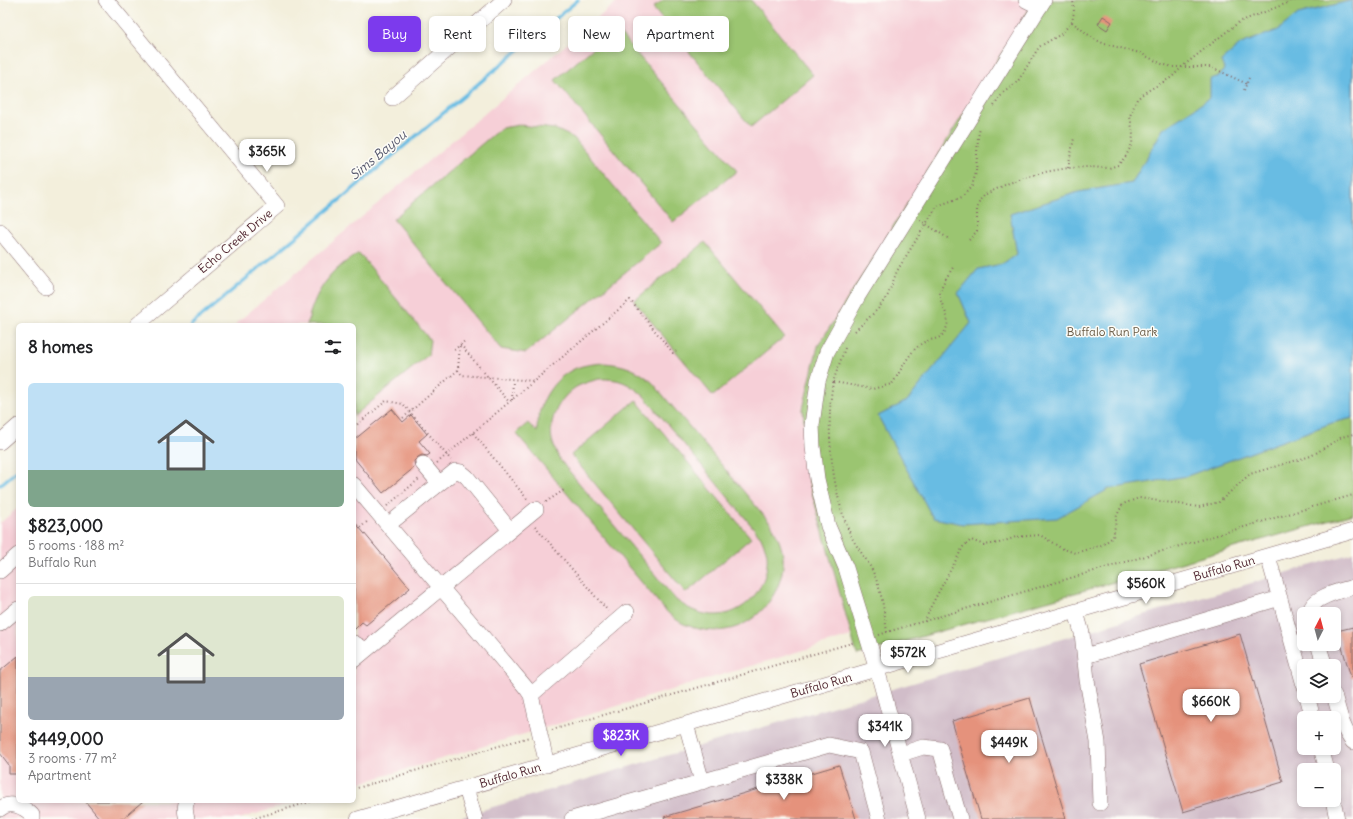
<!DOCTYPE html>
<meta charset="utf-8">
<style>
:root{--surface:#fff;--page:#f6f6f6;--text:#202124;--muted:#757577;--line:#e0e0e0;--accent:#7c3aed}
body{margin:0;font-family:Delius,sans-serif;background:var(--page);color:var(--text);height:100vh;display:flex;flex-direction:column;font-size:15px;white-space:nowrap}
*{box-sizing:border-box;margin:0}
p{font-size:13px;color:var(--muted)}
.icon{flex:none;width:22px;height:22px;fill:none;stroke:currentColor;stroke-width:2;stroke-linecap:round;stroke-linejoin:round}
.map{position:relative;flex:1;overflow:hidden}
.sheet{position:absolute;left:16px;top:323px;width:340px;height:480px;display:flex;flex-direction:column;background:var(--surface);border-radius:6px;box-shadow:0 2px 6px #0003}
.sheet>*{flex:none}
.banner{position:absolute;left:368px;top:16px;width:380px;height:36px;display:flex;gap:8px}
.needle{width:26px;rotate:6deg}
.controls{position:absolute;left:1297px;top:607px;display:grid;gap:8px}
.controls a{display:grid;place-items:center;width:44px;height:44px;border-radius:6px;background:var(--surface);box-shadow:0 2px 6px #0003;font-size:20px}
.price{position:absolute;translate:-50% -34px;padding:0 9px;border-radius:8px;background:#fff;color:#222;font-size:13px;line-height:26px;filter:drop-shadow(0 1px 2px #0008)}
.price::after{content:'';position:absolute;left:50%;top:24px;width:12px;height:9px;margin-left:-6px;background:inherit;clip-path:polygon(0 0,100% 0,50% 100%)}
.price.on{background:var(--accent);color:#fff}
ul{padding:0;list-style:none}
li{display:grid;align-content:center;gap:8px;height:212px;padding:0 12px}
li+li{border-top:1px solid var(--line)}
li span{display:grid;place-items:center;height:124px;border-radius:6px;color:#555}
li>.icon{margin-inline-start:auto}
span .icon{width:72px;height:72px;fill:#fffc;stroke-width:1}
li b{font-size:17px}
h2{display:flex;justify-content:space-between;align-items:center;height:48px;padding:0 12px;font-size:17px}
.pill{padding:0 14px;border-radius:6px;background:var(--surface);box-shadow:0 2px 6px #0003;font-size:14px;line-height:36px}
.pill.on{background:var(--accent);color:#fff}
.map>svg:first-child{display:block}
.built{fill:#f6cfd7}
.industrial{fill:#d1bdc9;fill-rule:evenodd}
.green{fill:#9bc571;stroke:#72724e;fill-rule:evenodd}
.water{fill:#67bce3;stroke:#586e87}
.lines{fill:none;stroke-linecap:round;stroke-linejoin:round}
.stream{stroke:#67bce3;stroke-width:3.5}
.building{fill:#e5927b}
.minor-casing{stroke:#856869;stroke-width:16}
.path{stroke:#856869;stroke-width:2;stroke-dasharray:1 3;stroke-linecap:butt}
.minor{stroke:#fff;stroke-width:15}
.labels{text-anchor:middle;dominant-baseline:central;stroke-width:3;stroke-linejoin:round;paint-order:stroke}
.street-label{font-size:12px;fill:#4a1f2b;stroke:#fdfcf7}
.park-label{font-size:12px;fill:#665944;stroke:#fdfcf7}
.water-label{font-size:13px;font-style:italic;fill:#54566b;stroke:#fdfcf7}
</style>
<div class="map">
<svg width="1353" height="819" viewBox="0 0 1353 819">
<rect width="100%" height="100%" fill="#fdfcf7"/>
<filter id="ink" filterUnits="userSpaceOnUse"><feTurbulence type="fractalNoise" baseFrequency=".025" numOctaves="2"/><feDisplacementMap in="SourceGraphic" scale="8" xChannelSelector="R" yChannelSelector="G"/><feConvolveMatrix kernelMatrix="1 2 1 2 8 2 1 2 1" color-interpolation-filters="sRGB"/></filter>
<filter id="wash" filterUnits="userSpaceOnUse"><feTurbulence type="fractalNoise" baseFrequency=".012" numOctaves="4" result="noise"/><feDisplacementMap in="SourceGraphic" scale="16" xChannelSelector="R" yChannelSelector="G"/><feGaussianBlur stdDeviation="0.9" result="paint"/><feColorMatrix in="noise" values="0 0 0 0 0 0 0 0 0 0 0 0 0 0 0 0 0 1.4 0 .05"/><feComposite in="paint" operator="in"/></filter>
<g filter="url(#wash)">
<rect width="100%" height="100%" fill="#f3efdc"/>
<path class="built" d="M619,0H1035L803,409L809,481L851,636L354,785V325H234Z
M18,508V801H299L239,819H0V523Z"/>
<path class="industrial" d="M1353,553V819H452L1082,633ZM1304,614H1334V644H1304ZM1304,666H1334V696H1304ZM1304,718H1334V748H1304ZM1304,770H1334V800H1304Z"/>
<path class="green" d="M663,0H751L813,75L751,127L653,8Z
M1035,0H1353V514L857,655L809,482L803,409L818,346Z
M616,29L737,171L673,222L555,80Z
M519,125L555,129L574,138L661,243L526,353L501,349L393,219L496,132L502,128Z
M705,242L784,337L713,396L634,301Z
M359,253L430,340L428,355L354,416V325H307C314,292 330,270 359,253Z
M603,363C623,364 637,369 652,382L771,524C777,534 781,544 783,555C786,589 759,625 725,630C713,632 700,630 689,626C679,623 671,616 664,609L516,433L528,423L537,432C537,407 549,382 572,370C581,365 593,364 603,363ZM599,379C619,378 629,383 644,396L761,537C763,542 766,548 767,554C770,586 745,617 712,615C698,614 687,608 676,600L560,460C557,454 554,447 552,440C548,419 560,396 578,386C584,383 592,381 599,379Z
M636,400L751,538L686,593L571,455Z"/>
<path class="water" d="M1353,0V418L1332,423L1187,476L1109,489L1057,518L963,524L933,518L878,416L907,401L971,323L958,293L978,269L1002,264L1017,254L1010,214L1078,192L1132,183L1163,129L1210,98V79L1220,76L1224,69L1221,61L1241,44L1278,30L1298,14Z"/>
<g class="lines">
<path class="stream" d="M191,325L578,0
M0,485L18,470"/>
</g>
<g id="blocks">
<path class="building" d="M1103,16L1112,22L1107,30L1098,24Z
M392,409L403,422L411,415L427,434L419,441L430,454L427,456L422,455L418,457L414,461L415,467L383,493L354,458V440Z
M354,521L410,588L366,625L362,622L354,630Z
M1353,627V677H1351L1337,631Z
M1240,634L1283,782L1183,812L1139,664Z
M18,656V774H9V765L0,753V671Z
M1030,698L1066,819H981L952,721Z
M839,765L856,819H665L664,817Z
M85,801H143L122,819H100Z"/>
</g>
</g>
<g filter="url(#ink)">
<use href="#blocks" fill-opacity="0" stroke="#856869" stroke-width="1"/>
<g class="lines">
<defs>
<path id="minor" d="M106,0L277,206L137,325
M1026,0L1040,7
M392,98L504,0
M0,231L46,287
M0,442L18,426
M423,464L439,483
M354,485L527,689L531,695L547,765
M388,525L455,471L461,472L467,477L510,530
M1268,556L1304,685
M0,571L18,555
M1076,612L1082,633L1087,680L1098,742L1100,803
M1311,614C1308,597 1341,591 1353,587
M0,624L18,609
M354,643L366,650
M1318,644L1325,666
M1085,656L1280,598
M354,660L536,509
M531,695L627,612
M1334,695C1339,711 1342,729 1353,742
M1307,696L1313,718
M686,724L702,782
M1321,748L1327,770
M901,754L923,747L940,749L960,819
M466,788L475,819
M1333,800L1337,819
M0,809C10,800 24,807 32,815V819
M187,819C185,812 184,807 187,801
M358,819L1353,531
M572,819L829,745L861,752L879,819
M918,819L877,669L846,568L828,526L817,479L813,447L812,425L818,381L827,352L858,296L1044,0"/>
</defs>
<use href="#minor" class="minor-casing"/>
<path class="path" d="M1072,22L1094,39L1105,44L1140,53L1162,64L1172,67H1211L1247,84
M1244,90L1249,78
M994,106L1003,93L1018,81L1039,47L1061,34L1072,22L1074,12L1073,0
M1068,168L1074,138
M920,220L949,239
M969,240L977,231V209L980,200L986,194L1009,183L1045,172L1068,168L1088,167L1109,168L1118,165L1126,156L1132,144L1133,135L1130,116L1137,99L1144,93L1172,77L1183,66L1239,22L1295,0
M855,331L878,309L888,295L897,271L937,206L962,197L972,186L976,172L978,137L980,128
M845,348C841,360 836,372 833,383C825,426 832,491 849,531C854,545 866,557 872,570C882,590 884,611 887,632L1353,495
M454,350L466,340
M458,370L462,375L534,381
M834,382L872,389L892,384C901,371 908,353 921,344C931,337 941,342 946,329C952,315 939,306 940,293C941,284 949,274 954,266
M512,400L513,380
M403,418L458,370L460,344L509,402
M354,427L386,401L403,404L451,460
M473,433L528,500
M437,463L630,300L673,353L676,351
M546,502L564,490
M387,506L419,479
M535,526L608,611
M360,528L368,521
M925,622L930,608L963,547L971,540L984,545L999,543L1016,537L1040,535L1061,548L1075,553L1102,545L1113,537L1117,515L1123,504L1139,498L1199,507L1219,502L1250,474L1311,456L1342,437L1353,434
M879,635L887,632
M552,730L855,642
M354,789L529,737
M252,819L313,801"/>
<use href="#minor" class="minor"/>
</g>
</g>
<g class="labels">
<g class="street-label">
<text transform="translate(235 241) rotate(-40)">Echo Creek Drive</text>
<text transform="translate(1224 568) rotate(-16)">Buffalo Run</text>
<text transform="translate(821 685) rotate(-16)">Buffalo Run</text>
<text transform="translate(510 775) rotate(-16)">Buffalo Run</text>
</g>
<g class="park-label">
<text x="1112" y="331">Buffalo Run Park</text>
</g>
<g class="water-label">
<text transform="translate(378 155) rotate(-40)">Sims Bayou</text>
</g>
</g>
</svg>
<div class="controls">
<a><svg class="needle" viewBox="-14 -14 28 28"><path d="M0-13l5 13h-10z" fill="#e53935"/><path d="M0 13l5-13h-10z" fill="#757577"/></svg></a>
<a><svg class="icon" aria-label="layers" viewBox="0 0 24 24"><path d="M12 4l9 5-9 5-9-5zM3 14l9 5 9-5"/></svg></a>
<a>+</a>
<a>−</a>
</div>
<b class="price" style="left:267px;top:173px">$365K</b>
<b class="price" style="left:1146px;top:605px">$560K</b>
<b class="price" style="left:908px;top:674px">$572K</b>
<b class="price" style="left:1211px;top:723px">$660K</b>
<b class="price" style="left:885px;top:748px">$341K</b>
<b class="price on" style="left:621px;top:757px">$823K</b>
<b class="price" style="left:1009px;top:764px">$449K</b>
<b class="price" style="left:784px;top:801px">$338K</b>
<div class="banner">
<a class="pill on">Buy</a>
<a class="pill">Rent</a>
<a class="pill">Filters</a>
<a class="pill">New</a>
<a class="pill">Apartment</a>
</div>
<section class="sheet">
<h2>8 homes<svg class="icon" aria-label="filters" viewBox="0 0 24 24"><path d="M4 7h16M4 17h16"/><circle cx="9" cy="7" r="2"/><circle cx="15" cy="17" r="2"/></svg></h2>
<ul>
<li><span style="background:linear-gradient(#bfe0f5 70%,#7fa58c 0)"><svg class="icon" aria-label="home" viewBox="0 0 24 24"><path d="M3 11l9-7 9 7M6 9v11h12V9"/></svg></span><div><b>$823,000</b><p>5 rooms · 188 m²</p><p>Buffalo Run</p></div></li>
<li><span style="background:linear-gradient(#dfe7d0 65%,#9aa5b1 0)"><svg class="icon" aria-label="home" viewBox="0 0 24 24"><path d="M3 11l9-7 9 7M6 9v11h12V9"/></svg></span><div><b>$449,000</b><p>3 rooms · 77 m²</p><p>Apartment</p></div></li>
</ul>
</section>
</div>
